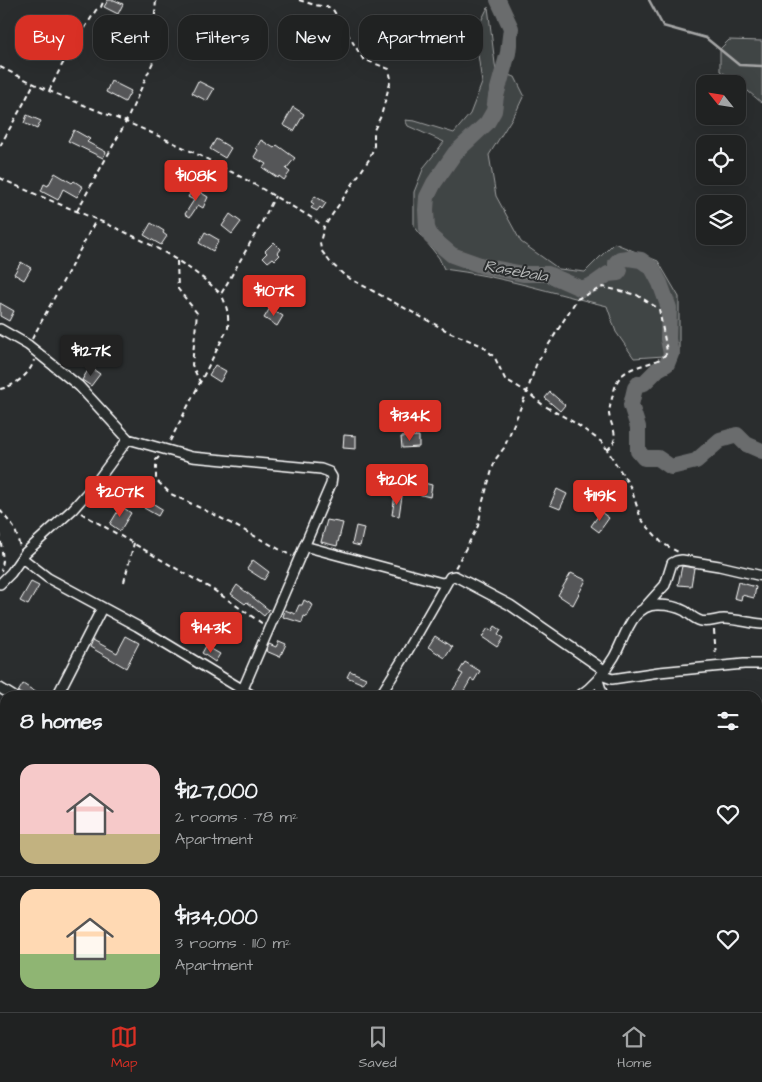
<!DOCTYPE html>
<meta charset="utf-8">
<style>
:root{--surface:#202222;--page:#2d2f2f;--text:#f1f3f6;--muted:#a2a4a5;--line:#3d3f40;--accent:#d93025}
body{margin:0;font-family:"Architects Daughter",sans-serif;background:var(--page);color:var(--text);height:100vh;display:flex;flex-direction:column;font-size:19px;white-space:nowrap}
*{box-sizing:border-box;margin:0}
p{font-size:16px;color:var(--muted)}
.icon{flex:none;width:28px;height:28px;fill:none;stroke:currentColor;stroke-width:2;stroke-linecap:round;stroke-linejoin:round}
.map{position:relative;flex:1;overflow:hidden}
.side{position:absolute;left:0px;top:691px;width:762px;height:321px;display:flex;flex-direction:column;background:var(--surface);border-radius:15px 15px 0 0;box-shadow:0 5px 20px #0002,0 0 0 1px var(--line)}
.side>*{flex:none}
.top-card{position:absolute;left:15px;top:15px;width:500px;height:45px;display:flex;gap:10px}
.needle{width:32px;rotate:300deg}
.fabs{position:absolute;left:696px;top:75px;display:grid;gap:10px}
.fabs a{display:grid;place-items:center;width:50px;height:50px;border-radius:10px;background:var(--surface);box-shadow:0 5px 20px #0002,0 0 0 1px var(--line);font-size:25px}
.price{position:absolute;translate:-50% -42px;padding:0 11px;border-radius:5px;background:var(--accent);color:#fff;font-size:16px;line-height:32px;filter:drop-shadow(0 1px 2px #0008)}
.price::after{content:'';position:absolute;left:50%;top:30px;width:15px;height:11px;margin-left:-8px;background:inherit;clip-path:polygon(0 0,100% 0,50% 100%)}
.price.active{background:#222;color:#fff}
ul{padding:0;list-style:none}
li{display:flex;align-items:center;gap:15px;height:125px;padding:0 20px}
li+li{border-top:1px solid var(--line)}
li span{display:grid;place-items:center;flex:none;width:140px;height:100px;border-radius:15px;color:#555}
li>.icon{margin-inline-start:auto}
span .icon{width:60px;height:60px;fill:#fffc;stroke-width:1}
li b{font-size:21px}
h2{display:flex;justify-content:space-between;align-items:center;height:60px;padding:0 20px;font-size:21px}
.pill{padding:0 18px;border-radius:15px;background:var(--surface);box-shadow:0 5px 20px #0002,0 0 0 1px var(--line);font-size:18px;line-height:45px}
.pill.active{background:var(--accent);color:#fff}
.dock{display:flex;justify-content:space-around;align-items:center;height:70px;border-top:1px solid var(--line);background:var(--surface);font-size:14px;color:var(--muted)}
.dock a{display:grid;justify-items:center;gap:2px}
.dock .active{color:var(--accent)}
.map>svg:first-child{display:block}
.green{fill:#414445;stroke:#a0a2a2}
.lines{fill:none;stroke-linecap:round;stroke-linejoin:round}
.stream{stroke:#a6a7a7;stroke-width:2.5}
.river{stroke:#6a6c6d;stroke-width:16}
.building{fill:#555758;stroke:#fff}
.minor-casing{stroke:#fff;stroke-width:12}
.path{stroke:#fff;stroke-width:2;stroke-dasharray:5 4;stroke-linecap:butt}
.minor{stroke:#2a2d2e;stroke-width:9}
.labels{text-anchor:middle;dominant-baseline:central;stroke-width:4;stroke-linejoin:round;paint-order:stroke}
.water-label{font-size:16px;font-style:italic;fill:#b4b6b6;stroke:#2a2d2e}
</style>
<div class="map">
<svg width="762" height="1012" viewBox="0 0 762 1012">
<rect width="100%" height="100%" fill="#2a2d2e"/>
<filter id="ink" filterUnits="userSpaceOnUse"><feTurbulence type="fractalNoise" baseFrequency=".02" numOctaves="2"/><feDisplacementMap in="SourceGraphic" scale="10" xChannelSelector="R" yChannelSelector="G"/><feConvolveMatrix kernelMatrix="1 2 1 2 8 2 1 2 1" color-interpolation-filters="sRGB"/></filter>
<g filter="url(#ink)">
<path class="green" d="M488,7L496,72L515,77L524,95L517,110L489,155L496,196L521,242L559,269L585,272L614,243L658,261L679,297V355L634,358L616,332L607,306C552,293 501,276 444,269L439,258L414,226V192L424,167L444,142L408,126L405,120L415,121L454,133L470,114L482,83L475,33Z
M729,40L762,41V103L735,80L720,71V49Z"/>
<g class="lines">
<path class="stream" d="M649,0L663,26L706,38L739,65L762,66"/>
<path class="river" d="M498,0L511,28L508,53L496,96L494,111L487,123L455,153L434,183L427,197L426,210L427,228L431,237L452,255L483,266L523,274H548L582,289L594,284L608,274L618,273L620,270L616,266V263L620,259L628,258L641,260L652,268L660,283L669,308L668,339L671,354L667,364L658,369L644,383L638,384L635,388L631,405L638,427V451L644,458H658L671,467L696,461L720,440L737,435L746,444L762,451"/>
</g>
<path class="building" d="M108,0H114L123,4L118,14L104,7Z
M232,19L241,23L235,42L222,36L225,29L228,30Z
M111,81L131,91L125,102L106,92Z
M198,81L214,89L207,101L192,93Z
M293,107L304,114L294,131L283,125Z
M27,115L41,121L37,129L24,123Z
M74,130L90,139L87,142L106,152L103,158L68,141Z
M216,139L231,148L225,158L210,149Z
M261,140L274,148L277,145L295,158L286,169L290,172L284,180L279,176L278,178L263,168L266,164L254,157L258,150L256,148Z
M55,173L72,183L74,181L83,187L77,197L63,189L58,200L41,191L44,184L48,186Z
M192,190L199,195L200,192L208,197L203,208L198,205L190,217L185,214L194,200L188,197Z
M315,196L326,203L322,209L320,207L317,211L311,208L314,204L311,202Z
M230,214L241,222L232,234L222,226Z
M151,223L164,231L163,233L167,236L161,245L144,235Z
M205,232L219,240L213,251L199,243Z
M274,242L281,249L278,253L280,255L275,260L273,258L268,262L263,257L267,253L265,251Z
M21,262L31,268L24,280L14,274Z
M0,303L14,311L9,321L0,316Z
M270,308L283,316L277,326L264,318Z
M215,365L226,371L220,382L209,375Z
M90,367L100,374L91,386L82,380Z
M550,392L565,405L560,411L545,398Z
M344,435L356,436V449L343,448Z
M419,436V447L402,448L401,437Z
M416,481L432,485L430,497L413,493Z
M557,489L567,494L560,509L550,505Z
M395,495L402,496L399,516L392,515Z
M149,501L162,509L158,516L144,508Z
M121,506L131,513L120,531L110,524Z
M601,512L609,518L599,532L591,526Z
M327,520L343,523L337,546L321,542Z
M356,526L364,528L360,546L352,544Z
M253,560L269,572L264,580L247,569Z
M682,566L694,568L691,586L678,585Z
M571,573L586,580L573,605L558,595Z
M31,582L39,586L28,605L20,601Z
M738,582L756,587L754,598L742,595L741,600L734,598Z
M237,585L269,610L264,616L247,602L245,604L231,594Z
M304,600L313,605L307,617L304,616L302,623L283,617L285,610L295,614L299,605H302Z
M495,626L501,630L498,635L503,638L497,647L482,637L488,628L492,631Z
M126,636L139,643L126,668L90,647L93,640L117,653Z
M435,636L452,647L445,658L428,647Z
M279,641L286,644L280,657L266,651L269,644L276,647Z
M206,646L220,654L215,662L202,653Z
M465,662L480,671L474,681L471,679L461,696L453,690L463,674L459,672Z
M350,671L366,678L363,684L347,677Z
M23,684L42,696H25L18,692Z"/>
<g class="lines">
<defs>
<path id="minor" d="M0,329L28,345L79,386L128,439
M304,546L442,583L447,582
M22,558L48,578L137,626L253,696
M0,584L11,573L25,553L73,509L95,484L128,439L192,457L321,469L329,472L332,477L331,484L240,696
M645,607L665,585L672,563L676,561L682,560L719,566L762,576
M601,675L612,679L659,672L744,664H762
M598,680L603,696
M0,688L13,696
M57,696L102,608
M380,696L403,659L450,577L455,576L510,605L604,670
M579,696C594,686 605,672 614,657C625,638 632,603 659,605C667,605 677,607 685,611C691,615 694,619 701,621C709,623 716,619 724,619C737,619 749,623 762,624
M758,723L762,722
M0,820L5,829
M758,934L762,946
M0,946H5
M81,1008V1012
M464,1008L467,1012
M736,1008L738,1012
M244,1012L247,1008
M549,1012L558,1008"/>
</defs>
<use href="#minor" class="minor-casing"/>
<path class="path" d="M299,0L315,5L332,8L363,59L389,69L391,79L381,116L374,130V146L370,158L324,227
M0,67L49,91L126,122L153,62L159,34L154,26L156,0
M49,91L62,65L96,10L101,7L104,0
M0,146L25,101L34,83
M0,178C74,214 160,236 221,294L261,224L275,196
M77,211L126,122C177,143 229,169 276,197C292,207 310,215 324,227L320,242L321,250L330,262L345,276L451,333L483,346L495,358L505,379L527,392L504,448L495,460L483,501L478,526L455,568
M177,261L178,289L197,313L192,365L200,382
M32,339L96,220
M0,389C14,386 30,375 34,360
M170,441L228,328C229,315 227,306 221,294
M607,450C622,438 611,428 609,414C609,408 615,385 618,380C629,363 654,367 666,354L667,351L659,309L637,295L603,287L577,299L536,365L527,392L543,405L575,423L603,443L631,488L641,519L662,543L678,552
M159,457L156,460V480L171,494L217,516L292,556
M0,510L15,529L20,547
M81,513L215,591L263,624
M0,533L3,561L1,571
M124,582L134,543
M714,630L716,657
M758,792L762,791
M758,835L762,833"/>
<use href="#minor" class="minor"/>
</g>
</g>
<g class="labels">
<g class="water-label">
<text transform="translate(516 271) rotate(10)">Rasebala</text>
</g>
</g>
</svg>
<div class="fabs">
<a><svg class="needle" viewBox="-14 -14 28 28"><path d="M0-13l5 13h-10z" fill="#e53935"/><path d="M0 13l5-13h-10z" fill="#a2a4a5"/></svg></a>
<a><svg class="icon" aria-label="locate" viewBox="0 0 24 24"><circle cx="12" cy="12" r="6"/><path d="M12 2v4M12 18v4M2 12h4M18 12h4"/></svg></a>
<a><svg class="icon" aria-label="layers" viewBox="0 0 24 24"><path d="M12 4l9 5-9 5-9-5zM3 14l9 5 9-5"/></svg></a>
</div>
<b class="price" style="left:196px;top:202px">$108K</b>
<b class="price" style="left:274px;top:317px">$107K</b>
<b class="price active" style="left:91px;top:377px">$127K</b>
<b class="price" style="left:410px;top:442px">$134K</b>
<b class="price" style="left:397px;top:506px">$120K</b>
<b class="price" style="left:120px;top:518px">$207K</b>
<b class="price" style="left:600px;top:522px">$119K</b>
<b class="price" style="left:211px;top:654px">$143K</b>
<div class="top-card">
<a class="pill active">Buy</a>
<a class="pill">Rent</a>
<a class="pill">Filters</a>
<a class="pill">New</a>
<a class="pill">Apartment</a>
</div>
<section class="side">
<h2>8 homes<svg class="icon" aria-label="filters" viewBox="0 0 24 24"><path d="M4 7h16M4 17h16"/><circle cx="9" cy="7" r="2"/><circle cx="15" cy="17" r="2"/></svg></h2>
<ul>
<li><span style="background:linear-gradient(#f6c9c9 70%,#c2b280 0)"><svg class="icon" aria-label="home" viewBox="0 0 24 24"><path d="M3 11l9-7 9 7M6 9v11h12V9"/></svg></span><div><b>$127,000</b><p>2 rooms · 78 m²</p><p>Apartment</p></div><svg class="icon" aria-label="heart" viewBox="0 0 24 24"><path d="M12 20l-8-8c-3-5 5-10 8-4 3-6 11-1 8 4z"/></svg></li>
<li><span style="background:linear-gradient(#ffd9b3 65%,#8fb573 0)"><svg class="icon" aria-label="home" viewBox="0 0 24 24"><path d="M3 11l9-7 9 7M6 9v11h12V9"/></svg></span><div><b>$134,000</b><p>3 rooms · 110 m²</p><p>Apartment</p></div><svg class="icon" aria-label="heart" viewBox="0 0 24 24"><path d="M12 20l-8-8c-3-5 5-10 8-4 3-6 11-1 8 4z"/></svg></li>
</ul>
</section>
</div>
<nav class="dock">
<a class="active"><svg class="icon" aria-label="map" viewBox="0 0 24 24"><path d="M3 6l6-2 6 2 6-2v14l-6 2-6-2-6 2zM9 4v14M15 6v14"/></svg>Map</a>
<a><svg class="icon" aria-label="saved" viewBox="0 0 24 24"><path d="M7 4h10v16l-5-4-5 4z"/></svg>Saved</a>
<a><svg class="icon" aria-label="home" viewBox="0 0 24 24"><path d="M3 11l9-7 9 7M6 9v11h12V9"/></svg>Home</a>
</nav>
